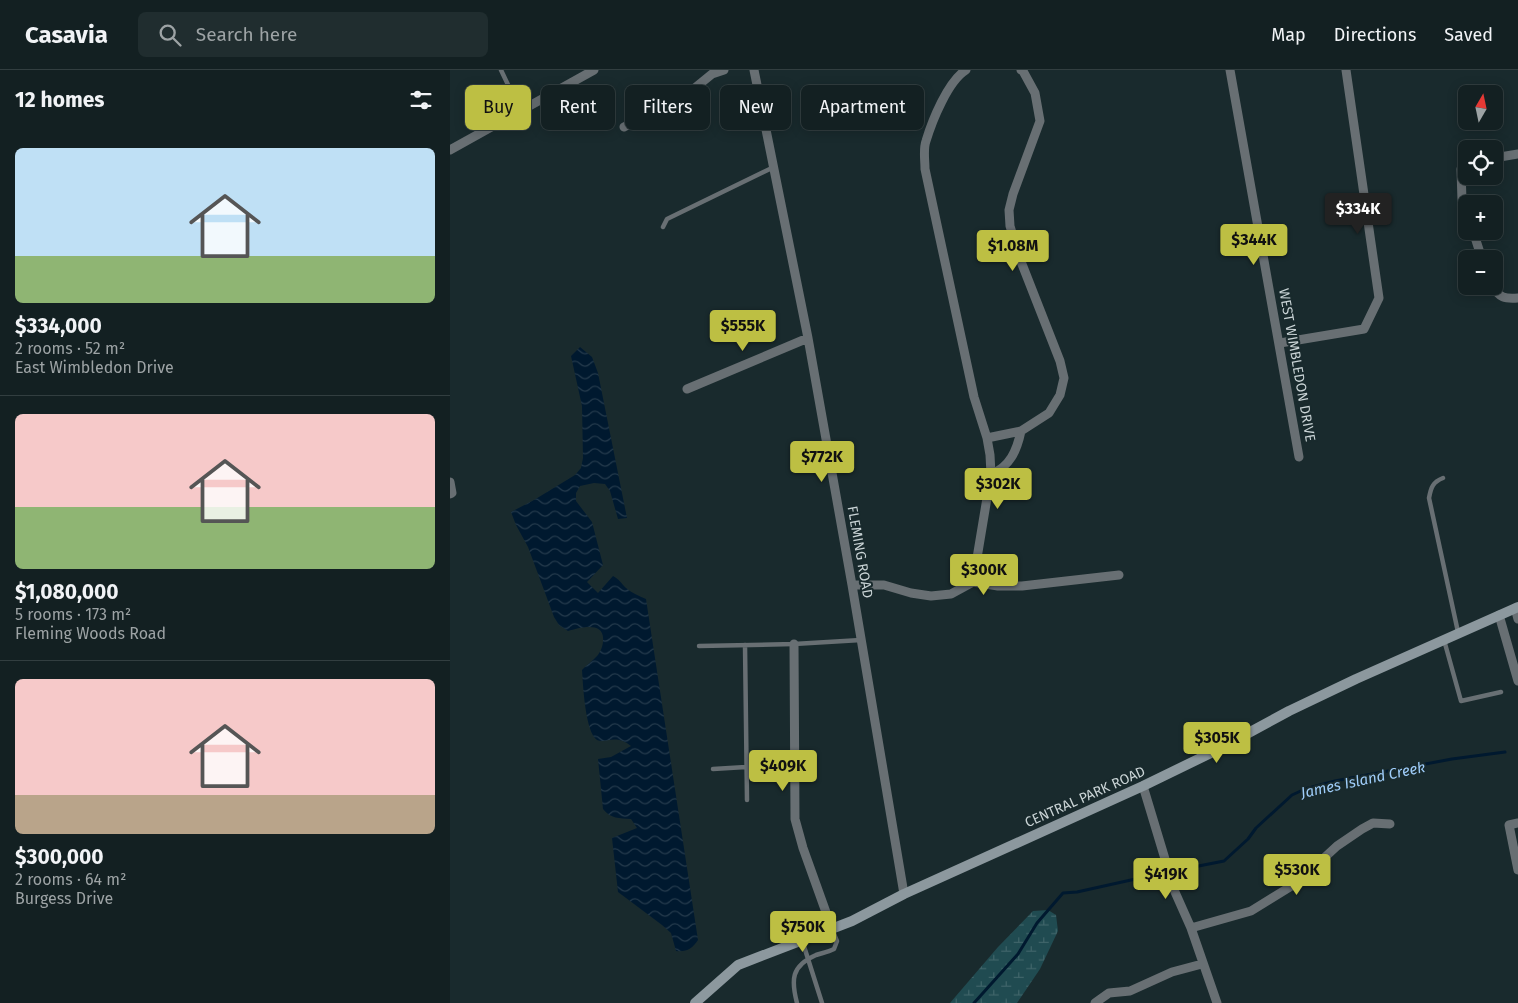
<!DOCTYPE html>
<meta charset="utf-8">
<style>
:root{--surface:#132022;--page:#202d2f;--text:#f1f3f6;--muted:#9da3a5;--line:#323e40;--accent:#bdbf43}
body{margin:0;font-family:"Fira Sans",sans-serif;background:var(--page);color:var(--text);height:100vh;display:flex;flex-direction:column;font-size:19px;white-space:nowrap}
*{box-sizing:border-box;margin:0}
p{font-size:16px;color:var(--muted)}
.icon{flex:none;width:28px;height:28px;fill:none;stroke:currentColor;stroke-width:2;stroke-linecap:round;stroke-linejoin:round}
.map{position:relative;flex:1;overflow:hidden}
.drawer{display:flex;flex-direction:column;background:var(--surface);width:450px}
.drawer>*{flex:none}
.top-card{position:absolute;left:15px;top:15px;width:475px;height:45px;display:flex;gap:10px}
.needle{width:32px;rotate:9deg}
.tools{position:absolute;left:1008px;top:15px;display:grid;gap:10px}
.tools a{display:grid;place-items:center;width:45px;height:45px;border-radius:8px;background:var(--surface);box-shadow:0 2px 12px #0003,0 0 0 1px var(--line);font-size:25px}
.price{position:absolute;translate:-50% -42px;padding:0 11px;border-radius:5px;background:var(--accent);color:#111;font-size:16px;line-height:32px;filter:drop-shadow(0 1px 2px #0008)}
.price::after{content:'';position:absolute;left:50%;top:30px;width:15px;height:11px;margin-left:-8px;background:inherit;clip-path:polygon(0 0,100% 0,50% 100%)}
.price.on{background:#222;color:#fff}
ul{padding:0;list-style:none}
li{display:grid;align-content:center;gap:10px;height:265px;padding:0 15px}
li+li{border-top:1px solid var(--line)}
li span{display:grid;place-items:center;height:155px;border-radius:8px;color:#555}
li>.icon{margin-inline-start:auto}
span .icon{width:90px;height:90px;fill:#fffc;stroke-width:1}
li b{font-size:21px}
h2{display:flex;justify-content:space-between;align-items:center;height:60px;padding:0 15px;font-size:21px}
.chip{padding:0 18px;border-radius:8px;background:var(--surface);box-shadow:0 2px 12px #0003,0 0 0 1px var(--line);font-size:18px;line-height:45px}
.chip.on{background:var(--accent);color:#111}
header{display:flex;align-items:center;gap:30px;box-sizing:border-box;height:70px;padding:0 25px;background:var(--surface);border-bottom:1px solid var(--line)}
header strong{font-size:24px}
nav{display:flex;gap:28px;margin-inline-start:auto;font-size:18px}
.search{width:350px;height:45px;background:var(--page);display:flex;align-items:center;gap:12px;box-sizing:border-box;padding:0 18px;border-radius:8px;color:var(--muted);font-size:19px}
main{display:flex;flex:1;min-height:0}
.map>svg:first-child{display:block}
.wetland{fill:url(#wetland-marsh)}
.water{fill:url(#water-waves)}
.lines{fill:none;stroke-linecap:round;stroke-linejoin:round}
.stream{stroke:#00192f;stroke-width:3}
.lane{stroke:#686f73;stroke-width:4.5}
.street{stroke:#686f73;stroke-width:9}
.secondary{stroke:#8c989e;stroke-width:10}
.labels{text-anchor:middle;dominant-baseline:central;stroke-width:4;stroke-linejoin:round;paint-order:stroke}
.street-label{font-size:14px;fill:#cad4d6;stroke:#192a2d}
.water-label{font-size:15px;font-style:italic;fill:#9fcdf9;stroke:#192a2d}
</style>
<header>
<strong>Casavia</strong>
<div class="search"><svg class="icon" aria-label="search" viewBox="0 0 24 24"><circle cx="10" cy="10" r="6"/><path d="M15 15l6 6"/></svg>Search here</div>
<nav><a>Map</a><a>Directions</a><a>Saved</a></nav>
</header>
<main>
<section class="drawer">
<h2>12 homes<svg class="icon" aria-label="filters" viewBox="0 0 24 24"><path d="M4 7h16M4 17h16"/><circle cx="9" cy="7" r="2"/><circle cx="15" cy="17" r="2"/></svg></h2>
<ul>
<li><span style="background:linear-gradient(#bfe0f5 70%,#8fb573 0)"><svg class="icon" aria-label="home" viewBox="0 0 24 24"><path d="M3 11l9-7 9 7M6 9v11h12V9"/></svg></span><div><b>$334,000</b><p>2 rooms · 52 m²</p><p>East Wimbledon Drive</p></div></li>
<li><span style="background:linear-gradient(#f6c9c9 60%,#8fb573 0)"><svg class="icon" aria-label="home" viewBox="0 0 24 24"><path d="M3 11l9-7 9 7M6 9v11h12V9"/></svg></span><div><b>$1,080,000</b><p>5 rooms · 173 m²</p><p>Fleming Woods Road</p></div></li>
<li><span style="background:linear-gradient(#f6c9c9 75%,#b9a48a 0)"><svg class="icon" aria-label="home" viewBox="0 0 24 24"><path d="M3 11l9-7 9 7M6 9v11h12V9"/></svg></span><div><b>$300,000</b><p>2 rooms · 64 m²</p><p>Burgess Drive</p></div></li>
</ul>
</section>
<div class="map">
<svg width="1068" height="933" viewBox="0 0 1068 933">
<defs>
<pattern id="wetland-marsh" width="20" height="14" patternUnits="userSpaceOnUse" patternTransform="scale(1.25)"><rect width="20" height="14" fill="#204b51"/><path d="M1 5h8M5 5V1M11 12h8M15 12V8" fill="none" stroke="#3f6469"/></pattern>
<pattern id="water-waves" width="16" height="10" patternUnits="userSpaceOnUse" patternTransform="scale(1.25)"><rect width="16" height="10" fill="#00192f"/><path d="M0 5q4-4 8 0t8 0" fill="none" stroke="#243a4c"/></pattern>
</defs>
<rect width="100%" height="100%" fill="#192a2d"/>
<path class="wetland" d="M598,840L606,845L608,861L590,899L567,933H500L548,877L583,841Z"/>
<path class="water" d="M130,277L142,287L148,303L177,448L168,449L160,421L155,414L144,413L130,416L126,423V431L142,452L153,495L137,512L148,523L163,506C169,509 171,513 176,518C182,523 189,526 196,529L248,870C242,879 237,882 226,881L221,863L212,855L168,822L162,768L187,758L181,749C169,748 161,749 153,739L148,689L161,687L181,676C165,663 156,674 147,670C135,662 133,614 132,600C136,595 143,591 147,586C150,583 153,576 153,571C155,551 131,557 118,561L109,555L104,547L78,477L66,455L61,442L84,430L125,405L131,398L133,388L132,336L121,286Z"/>
<g class="lines">
<path class="stream" d="M524,933L568,884L587,853L613,823L627,822L708,804L774,791L798,769L806,758L842,725L855,719L885,711L1002,689L1055,682"/>
<path class="lane" d="M51,0L70,40
M213,157L217,149L324,97
M993,408C983,412 981,417 979,428L1008,562
M994,570L1011,631L1051,622
M295,575L297,730
M249,576L344,574L411,570
M263,699L296,697
M352,870L372,933
M347,933C341,910 341,896 366,885C372,883 378,882 384,879L387,871L382,859"/>
<path class="street" d="M304,0L358,268L402,515L454,824
M516,0C498,11 482,51 476,71C473,79 475,90 475,99L524,327L537,368L540,385L541,404L523,512
M780,0L849,387
M174,57L235,26L262,4L274,0
M0,80L144,0
M1044,88L1068,84
M1016,94L1011,99L1012,131L1016,143
M1023,161L1032,189
M1043,216C1049,228 1055,229 1068,228
M830,273L914,259L929,228L896,0
M237,319L358,268
M537,368L571,361L599,343L610,325L614,308L610,291L570,189L560,156L559,140L563,124L590,51L585,23L573,1L571,0
M541,404C560,397 567,380 571,361
M0,412L2,423L0,424
M402,515H434L461,523L481,526L501,524L523,512L548,516H572L669,505
M1065,538L1068,549
M1049,545L1068,611
M344,574L345,749L353,778L382,859
M693,716L725,822L741,858L767,933
M1068,753L1059,755L1068,800
M741,858L801,841L848,812L887,776L912,759L923,753L940,754
M645,933L659,923L680,921L722,902L752,894"/>
<path class="secondary" d="M245,933L288,895L402,851L454,824L693,716L767,680L839,641L906,609L1068,537"/>
</g>
<g class="labels">
<g class="street-label">
<text transform="translate(847 295) rotate(80)">WEST WIMBLEDON DRIVE</text>
<text transform="translate(410 482) rotate(80)">FLEMING ROAD</text>
<text transform="translate(635 727) rotate(-24)">CENTRAL PARK ROAD</text>
</g>
<g class="water-label">
<text transform="translate(913 710) rotate(-12)">James Island Creek</text>
</g>
</g>
</svg>
<div class="tools">
<a><svg class="needle" viewBox="-14 -14 28 28"><path d="M0-13l5 13h-10z" fill="#e53935"/><path d="M0 13l5-13h-10z" fill="#9da3a5"/></svg></a>
<a><svg class="icon" aria-label="locate" viewBox="0 0 24 24"><circle cx="12" cy="12" r="6"/><path d="M12 2v4M12 18v4M2 12h4M18 12h4"/></svg></a>
<a>+</a>
<a>−</a>
</div>
<b class="price on" style="left:908px;top:165px">$334K</b>
<b class="price" style="left:804px;top:196px">$344K</b>
<b class="price" style="left:563px;top:202px">$1.08M</b>
<b class="price" style="left:293px;top:282px">$555K</b>
<b class="price" style="left:372px;top:413px">$772K</b>
<b class="price" style="left:548px;top:440px">$302K</b>
<b class="price" style="left:534px;top:526px">$300K</b>
<b class="price" style="left:767px;top:694px">$305K</b>
<b class="price" style="left:333px;top:722px">$409K</b>
<b class="price" style="left:847px;top:826px">$530K</b>
<b class="price" style="left:716px;top:830px">$419K</b>
<b class="price" style="left:353px;top:883px">$750K</b>
<div class="top-card">
<a class="chip on">Buy</a>
<a class="chip">Rent</a>
<a class="chip">Filters</a>
<a class="chip">New</a>
<a class="chip">Apartment</a>
</div>
</div>
</main>
